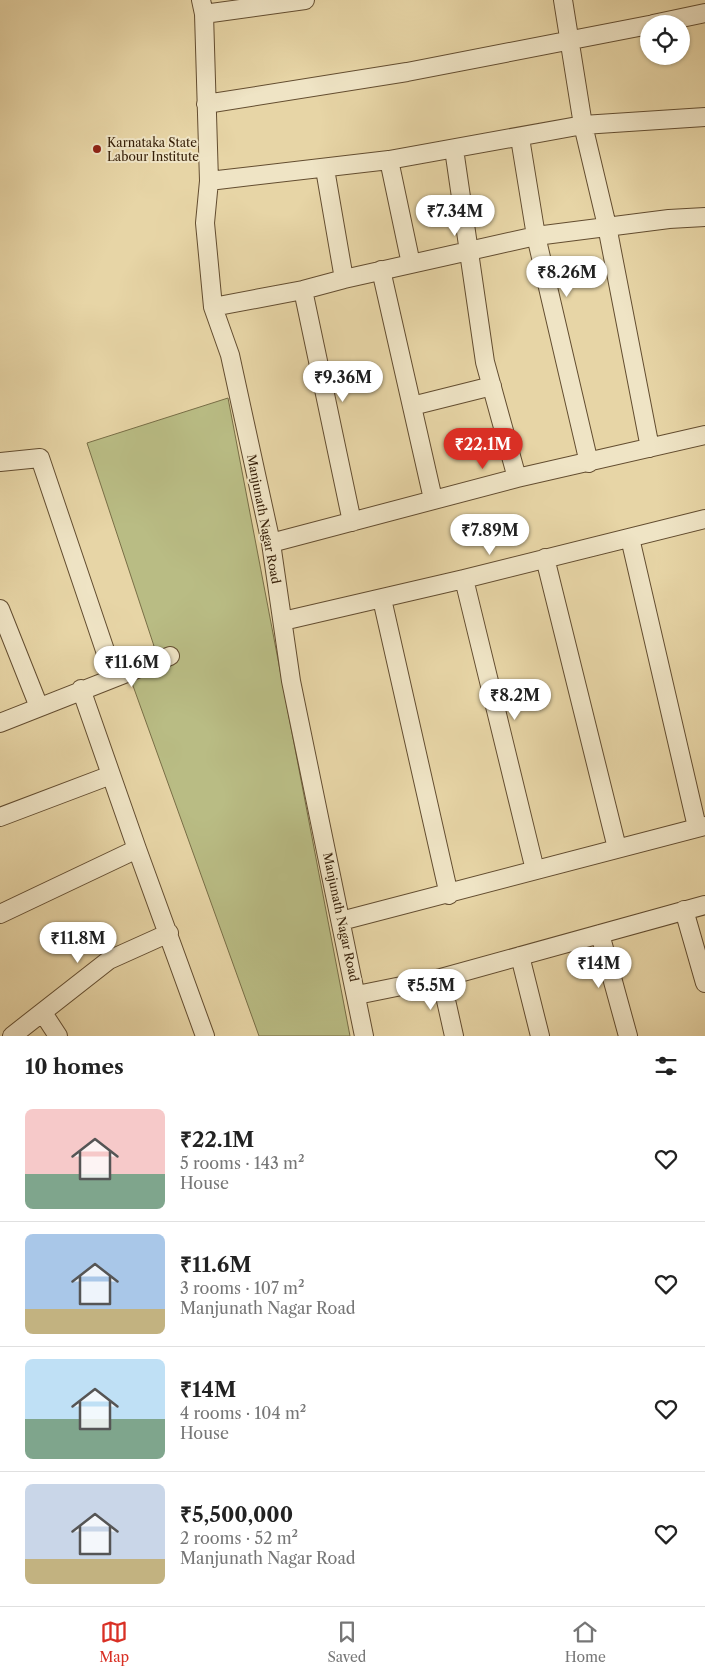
<!DOCTYPE html>
<meta charset="utf-8">
<style>
:root{--surface:#fff;--page:#f2f2f2;--text:#222;--muted:#767676;--line:#e0e0e0;--accent:#d93025}
body{margin:0;font-family:"Libre Caslon Text",serif;background:var(--page);color:var(--text);height:100vh;display:flex;flex-direction:column;font-size:19px;white-space:nowrap}
*{box-sizing:border-box;margin:0}
p{font-size:16px;color:var(--muted)}
.icon{flex:none;width:28px;height:28px;fill:none;stroke:currentColor;stroke-width:2;stroke-linecap:round;stroke-linejoin:round}
.map{position:relative;height:1036px;overflow:hidden}
.details{display:flex;flex-direction:column;background:var(--surface);flex:1}
.details>*{flex:none}
.tools{position:absolute;left:640px;top:15px;display:grid;gap:10px}
.tools a{display:grid;place-items:center;width:50px;height:50px;border-radius:50%;background:var(--surface);box-shadow:0 1px 4px #0004;font-size:25px}
.price{position:absolute;translate:-50% -42px;padding:0 11px;border-radius:18px;background:#fff;color:#222;font-size:16px;line-height:32px;filter:drop-shadow(0 1px 2px #0008)}
.price::after{content:'';position:absolute;left:50%;top:30px;width:15px;height:11px;margin-left:-8px;background:inherit;clip-path:polygon(0 0,100% 0,50% 100%)}
.price.on{background:var(--accent);color:#fff}
ul{padding:0;list-style:none}
li{display:flex;align-items:center;gap:15px;height:125px;padding:0 25px}
li+li{border-top:1px solid var(--line)}
li span{display:grid;place-items:center;flex:none;width:140px;height:100px;border-radius:8px;color:#555}
li>.icon{margin-inline-start:auto}
span .icon{width:60px;height:60px;fill:#fffc;stroke-width:1}
li b{font-size:21px}
h2{display:flex;justify-content:space-between;align-items:center;height:60px;padding:0 25px;font-size:21px}
.menu{display:flex;justify-content:space-around;align-items:center;height:70px;border-top:1px solid var(--line);background:var(--surface);font-size:14px;color:var(--muted)}
.menu a{display:grid;justify-items:center;gap:2px}
.menu .on{color:var(--accent)}
.map>svg:first-child{display:block}
.green{fill:#b9bc84;stroke:#786e46}
.lines{fill:none;stroke-linecap:round;stroke-linejoin:round}
.minor-casing{stroke:#634d30;stroke-width:20}
.minor{stroke:#efe4c5;stroke-width:18}
.poi-dot{fill:#8f2418;stroke:#efe4c5;stroke-width:2}
.labels{text-anchor:middle;dominant-baseline:central;stroke-width:4;stroke-linejoin:round;paint-order:stroke}
.poi-label{font-size:12px;fill:#372009;stroke:#efe4c5;text-anchor:start}
.street-label{font-size:12px;fill:#372009;stroke:#efe4c5}
</style>
<div class="map">
<svg width="705" height="1036" viewBox="0 0 705 1036">
<rect width="100%" height="100%" fill="#e7d5a6"/>
<filter id="stains"><feTurbulence type="fractalNoise" baseFrequency=".004" numOctaves="4"/><feColorMatrix values="0 0 0 0 .2 0 0 0 0 .09 0 0 0 0 .02 0 0 0 .5 -.17"/></filter>
<radialGradient id="worn" r=".72"><stop offset=".6" stop-color="#630" stop-opacity="0"/><stop offset="1" stop-color="#630" stop-opacity=".3"/></radialGradient>
<path class="green" d="M228,398L350,1036H259L123,658L154,646L87,443Z"/>
<g class="lines">
<defs>
<path id="minor" d="M201,0L204,14L209,181L205,223L213,307L230,355L271,543L291,681L364,1036
M563,0L583,125L607,226L650,448
M204,14L305,0
M653,24L705,13
M206,104L407,72L649,25
M520,138L536,236L589,463
M454,149L485,362L517,478
M389,160L411,264
M325,169L344,279
M209,181L389,160L583,125L705,117
M381,270L433,499
M303,290L352,522
M213,307L303,290L344,279L536,236L669,219L705,217
M412,406L492,386
M0,462L40,458L114,677
M630,538L697,827
M271,543L517,478L705,435
M545,558L617,848
M464,579L535,870
M382,599L449,895
M0,609L39,707
M283,621L464,579L705,519
M81,689L137,849L205,1036
M0,723L170,656
M0,817L111,775
M684,910L705,983
M0,914L137,849
M341,921L705,826
M600,934L628,1036
M520,956L540,1036
M441,978L454,1036
M357,995L441,978L705,905
M43,1013L58,1036
M12,1036L109,960L169,933"/>
</defs>
<use href="#minor" class="minor-casing"/>
<use href="#minor" class="minor"/>
</g>
<circle class="poi-dot" cx="97" cy="149" r="5"/>
<g class="labels">
<g class="poi-label">
<text x="107" y="142">Karnataka State<tspan x="107" dy="14">Labour Institute</tspan></text>
</g>
<g class="street-label">
<text transform="translate(264 519) rotate(79)">Manjunath Nagar Road</text>
<text transform="translate(341 917) rotate(78)">Manjunath Nagar Road</text>
</g>
</g>
<rect width="100%" height="100%" filter="url(#stains)"/>
<rect width="100%" height="100%" fill="url(#worn)"/>
</svg>
<div class="tools">
<a><svg class="icon" aria-label="locate" viewBox="0 0 24 24"><circle cx="12" cy="12" r="6"/><path d="M12 2v4M12 18v4M2 12h4M18 12h4"/></svg></a>
</div>
<b class="price" style="left:455px;top:237px">₹7.34M</b>
<b class="price" style="left:567px;top:298px">₹8.26M</b>
<b class="price" style="left:343px;top:403px">₹9.36M</b>
<b class="price on" style="left:483px;top:470px">₹22.1M</b>
<b class="price" style="left:490px;top:556px">₹7.89M</b>
<b class="price" style="left:132px;top:688px">₹11.6M</b>
<b class="price" style="left:515px;top:721px">₹8.2M</b>
<b class="price" style="left:78px;top:964px">₹11.8M</b>
<b class="price" style="left:599px;top:989px">₹14M</b>
<b class="price" style="left:431px;top:1011px">₹5.5M</b>
</div>
<section class="details">
<h2>10 homes<svg class="icon" aria-label="filters" viewBox="0 0 24 24"><path d="M4 7h16M4 17h16"/><circle cx="9" cy="7" r="2"/><circle cx="15" cy="17" r="2"/></svg></h2>
<ul>
<li><span style="background:linear-gradient(#f6c9c9 65%,#7fa58c 0)"><svg class="icon" aria-label="home" viewBox="0 0 24 24"><path d="M3 11l9-7 9 7M6 9v11h12V9"/></svg></span><div><b>₹22.1M</b><p>5 rooms · 143 m²</p><p>House</p></div><svg class="icon" aria-label="heart" viewBox="0 0 24 24"><path d="M12 20l-8-8c-3-5 5-10 8-4 3-6 11-1 8 4z"/></svg></li>
<li><span style="background:linear-gradient(#a9c7e8 75%,#c2b280 0)"><svg class="icon" aria-label="home" viewBox="0 0 24 24"><path d="M3 11l9-7 9 7M6 9v11h12V9"/></svg></span><div><b>₹11.6M</b><p>3 rooms · 107 m²</p><p>Manjunath Nagar Road</p></div><svg class="icon" aria-label="heart" viewBox="0 0 24 24"><path d="M12 20l-8-8c-3-5 5-10 8-4 3-6 11-1 8 4z"/></svg></li>
<li><span style="background:linear-gradient(#bfe0f5 60%,#7fa58c 0)"><svg class="icon" aria-label="home" viewBox="0 0 24 24"><path d="M3 11l9-7 9 7M6 9v11h12V9"/></svg></span><div><b>₹14M</b><p>4 rooms · 104 m²</p><p>House</p></div><svg class="icon" aria-label="heart" viewBox="0 0 24 24"><path d="M12 20l-8-8c-3-5 5-10 8-4 3-6 11-1 8 4z"/></svg></li>
<li><span style="background:linear-gradient(#c9d6e8 75%,#c2b280 0)"><svg class="icon" aria-label="home" viewBox="0 0 24 24"><path d="M3 11l9-7 9 7M6 9v11h12V9"/></svg></span><div><b>₹5,500,000</b><p>2 rooms · 52 m²</p><p>Manjunath Nagar Road</p></div><svg class="icon" aria-label="heart" viewBox="0 0 24 24"><path d="M12 20l-8-8c-3-5 5-10 8-4 3-6 11-1 8 4z"/></svg></li>
</ul>
</section>
<nav class="menu">
<a class="on"><svg class="icon" aria-label="map" viewBox="0 0 24 24"><path d="M3 6l6-2 6 2 6-2v14l-6 2-6-2-6 2zM9 4v14M15 6v14"/></svg>Map</a>
<a><svg class="icon" aria-label="saved" viewBox="0 0 24 24"><path d="M7 4h10v16l-5-4-5 4z"/></svg>Saved</a>
<a><svg class="icon" aria-label="home" viewBox="0 0 24 24"><path d="M3 11l9-7 9 7M6 9v11h12V9"/></svg>Home</a>
</nav>
